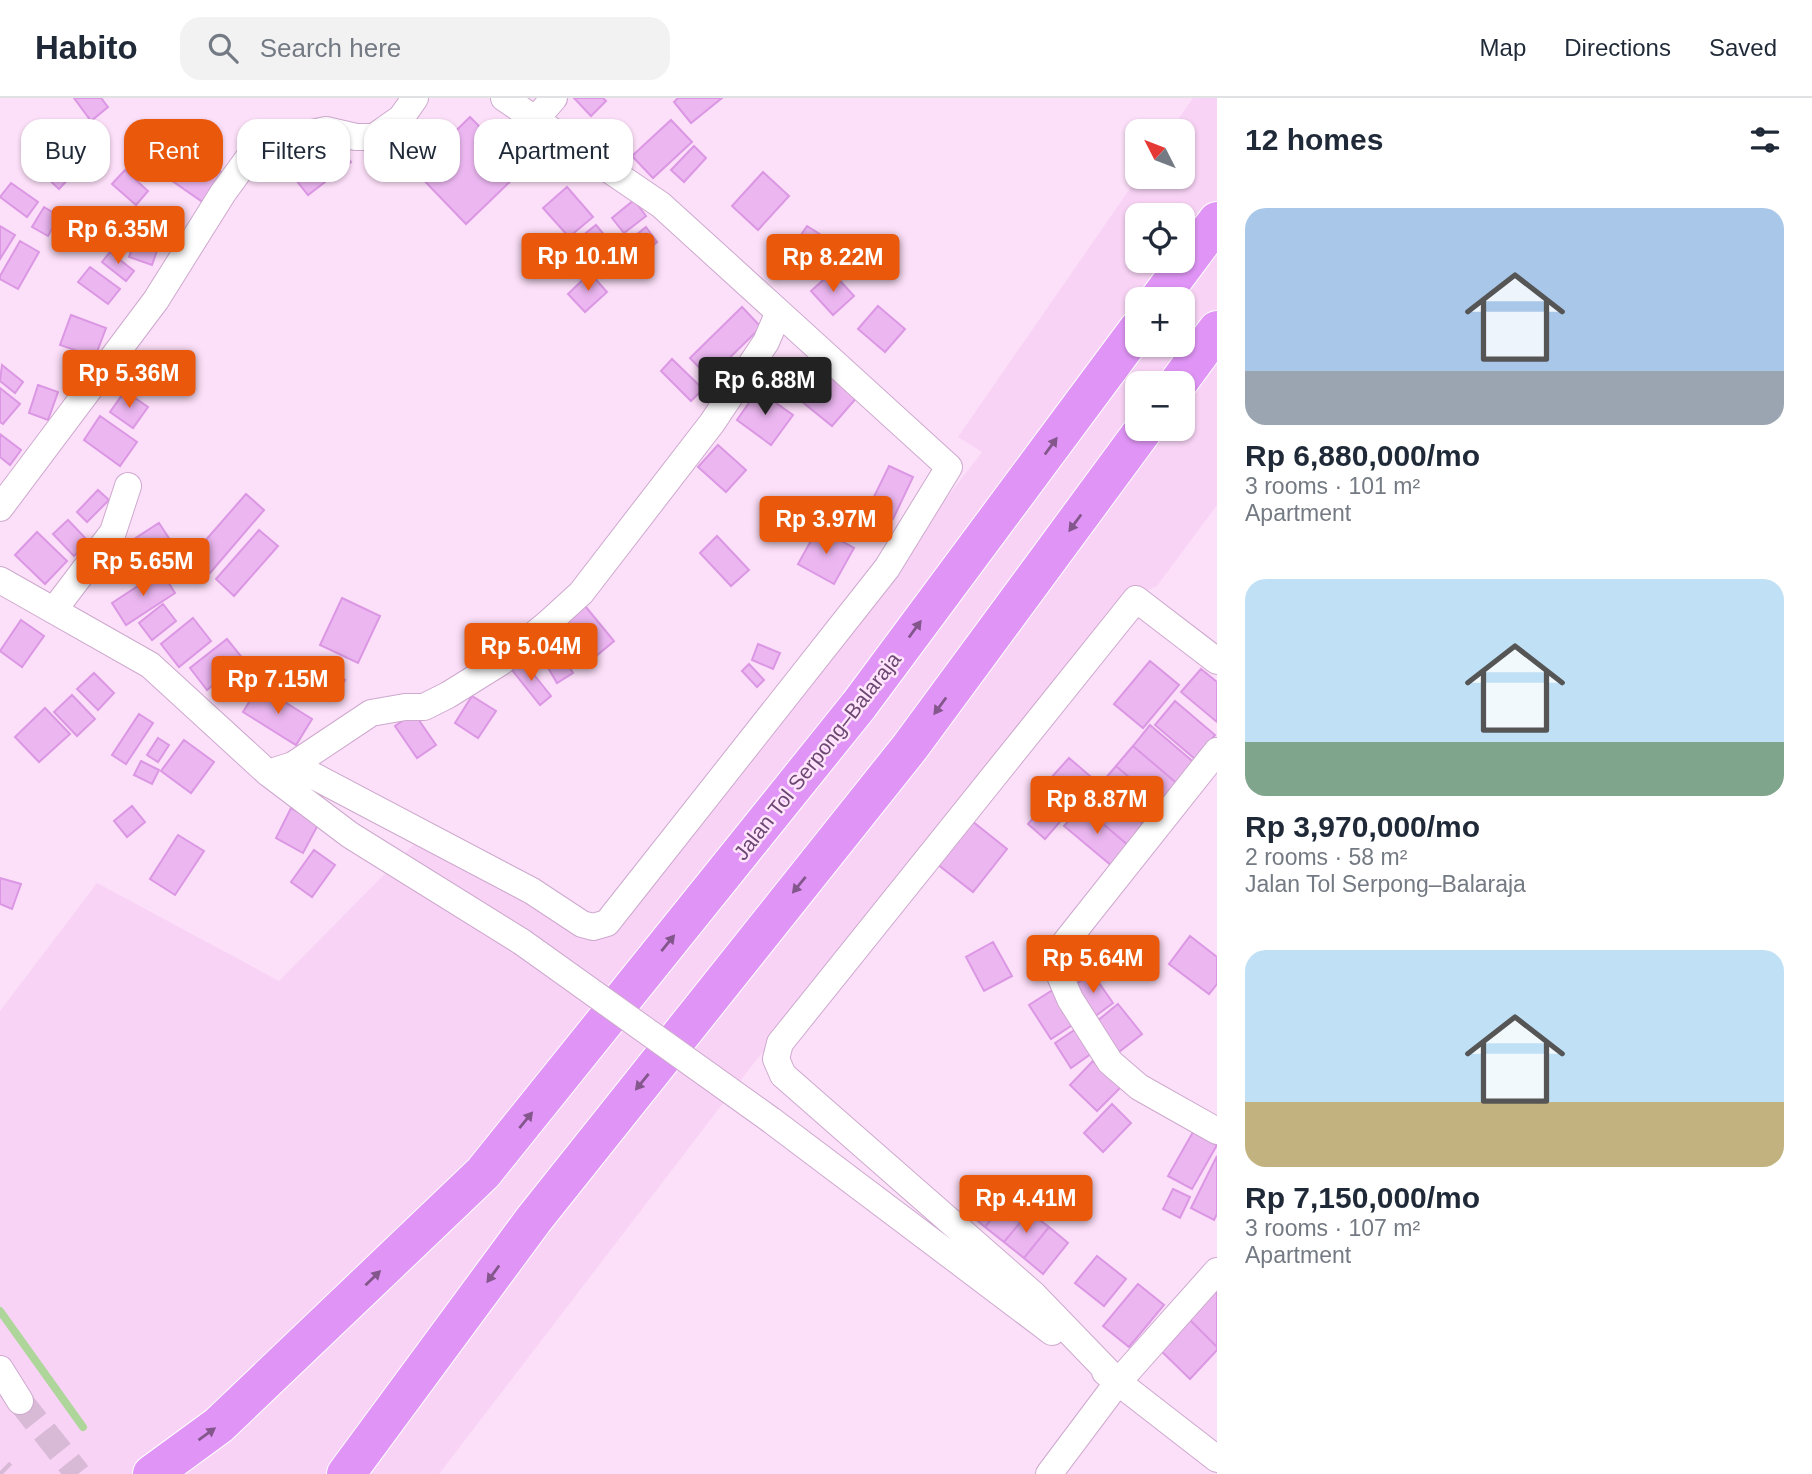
<!DOCTYPE html>
<meta charset="utf-8">
<style>
:root{--surface:#fff;--page:#f2f2f3;--text:#1f2937;--muted:#747a83;--line:#e0e1e3;--accent:#ea580c}
body{margin:0;font-family:Arial,sans-serif;background:var(--page);color:var(--text);height:100vh;display:flex;flex-direction:column;font-size:26px;white-space:nowrap}
*{box-sizing:border-box;margin:0}
p{font-size:23px;color:var(--muted)}
.icon{flex:none;width:38px;height:38px;fill:none;stroke:currentColor;stroke-width:2;stroke-linecap:round;stroke-linejoin:round}
.map{position:relative;flex:1;overflow:hidden}
.panel{display:flex;flex-direction:column;background:var(--surface);width:595px}
.panel>*{flex:none}
.hud{position:absolute;left:21px;top:21px;width:665px;height:63px;display:flex;gap:14px}
.needle{width:46px;rotate:312deg}
.buttons{position:absolute;left:1125px;top:21px;display:grid;gap:14px}
.buttons a{display:grid;place-items:center;width:70px;height:70px;border-radius:14px;background:var(--surface);box-shadow:0 2px 5px #0004;font-size:35px}
.price{position:absolute;translate:-50% -60px;padding:0 16px;border-radius:7px;background:var(--accent);color:#fff;font-size:23px;line-height:46px;filter:drop-shadow(0 2px 4px #0008)}
.price::after{content:'';position:absolute;left:50%;top:42px;width:21px;height:16px;margin-left:-10px;background:inherit;clip-path:polygon(0 0,100% 0,50% 100%)}
.price.on{background:#222;color:#fff}
ul{padding:0;list-style:none}
li{display:grid;align-content:center;gap:14px;height:371px;padding:0 28px}
li span{display:grid;place-items:center;height:217px;border-radius:21px;color:#555}
li>.icon{margin-inline-start:auto}
span .icon{width:126px;height:126px;fill:#fffc;stroke-width:1}
li b{font-size:30px}
h2{display:flex;justify-content:space-between;align-items:center;height:84px;padding:0 28px;font-size:30px}
.tag{padding:0 24px;border-radius:21px;background:var(--surface);box-shadow:0 2px 5px #0004;font-size:24px;line-height:63px}
.tag.on{background:var(--accent);color:#fff}
header{display:flex;align-items:center;gap:42px;box-sizing:border-box;height:98px;padding:0 35px;background:var(--surface);border-bottom:2px solid var(--line)}
header strong{font-size:33px}
nav{display:flex;gap:38px;margin-inline-start:auto;font-size:24px}
.search{width:490px;height:63px;background:var(--page);display:flex;align-items:center;gap:18px;box-sizing:border-box;padding:0 24px;border-radius:21px;color:var(--muted);font-size:26px}
main{display:flex;flex:1;min-height:0}
.map>svg:first-child{display:block}
.residential{fill:#f8d3f5;fill-rule:evenodd}
.lines{fill:none;stroke-linecap:round;stroke-linejoin:round}
.stream{stroke:#aed69b;stroke-width:8}
.building{fill:#ecb7f1;stroke:#db97e3;stroke-width:2}
.minor-tunnel{stroke:#d8b9d6;stroke-width:26;stroke-dasharray:26 13;stroke-linecap:butt}
.minor-casing{stroke:#cda9ce;stroke-width:28}
.highway-casing{stroke:#fff;stroke-width:40}
.minor{stroke:#fff;stroke-width:26}
.highway{stroke:#e095f6;stroke-width:38}
.minor-bridge-casing{stroke:#cda9ce;stroke-width:28;stroke-linecap:butt}
.minor-bridge{stroke:#fff;stroke-width:26}
.oneway{fill:#83578c}
.labels{text-anchor:middle;dominant-baseline:central;stroke-width:5;stroke-linejoin:round;paint-order:stroke}
.street-label{font-size:21px;fill:#6c4771;stroke:#ffe4fc}
</style>
<header>
<strong>Habito</strong>
<div class="search"><svg class="icon" aria-label="search" viewBox="0 0 24 24"><circle cx="10" cy="10" r="6"/><path d="M15 15l6 6"/></svg>Search here</div>
<nav><a>Map</a><a>Directions</a><a>Saved</a></nav>
</header>
<main>
<div class="map">
<svg width="1217" height="1376" viewBox="0 0 1217 1376">
<rect width="100%" height="100%" fill="#fcdff8"/>
<path class="residential" d="M1193,0H1217V407L1157,488L1118,507L750,970L439,1376H0V913L97,785L279,883L423,737L603,833L666,765L982,354L958,339L1138,79H1183V33H1170ZM1138,117H1183V163H1138ZM1138,201H1183V247H1138ZM1138,285H1183V331H1138Z"/>
<g class="lines">
<path class="stream" d="M0,1213L83,1329"/>
</g>
<path class="building" d="M74,0H101L108,9L91,23Z
M574,0H603L606,3L591,18Z
M678,0H722L691,25L674,4Z
M470,19L522,72L466,126L415,73Z
M671,22L692,44L653,80L632,58Z
M44,31L60,47L38,68L22,51Z
M331,38L351,64L308,97L288,72Z
M171,41L227,78L207,107L152,69Z
M694,48L706,60L684,84L671,72Z
M68,52L83,65L59,91L45,78Z
M125,72L148,93L136,107L112,86Z
M763,74L789,98L758,132L732,108Z
M11,85L38,104L27,119L0,99Z
M567,89L593,119L569,139L543,110Z
M634,102L646,118L624,135L612,120Z
M44,109L59,118L48,138L32,129Z
M142,122L165,130L152,167L129,159Z
M596,127L611,145L597,158L581,139Z
M0,128L15,137L0,161Z
M807,128L837,147L816,179L786,159Z
M646,129L657,144L626,169L614,155Z
M555,136L580,148L570,169L545,157Z
M20,143L39,154L18,191L0,181V178Z
M110,154L134,173L126,183L102,164Z
M90,169L120,191L108,206L78,184Z
M832,174L854,198L833,217L811,193Z
M590,175L607,194L585,214L568,196Z
M878,208L905,231L885,254L858,231Z
M742,209L761,229L709,280L690,260Z
M71,217L106,230L95,259L60,247Z
M672,261L703,291L691,303L661,273Z
M2,267L23,284L15,295L0,283Z
M825,271L858,298L832,328L800,302Z
M38,287L58,294L48,322L29,315Z
M0,290L20,306L3,326L0,324Z
M758,292L793,317L771,347L737,322Z
M125,293L148,309L133,330L110,314Z
M100,318L137,344L120,368L84,342Z
M0,336L21,352L10,367L0,359Z
M718,347L746,372L726,394L698,369Z
M889,368L913,379L893,421L869,409Z
M98,392L109,402L87,424L77,414Z
M246,396L264,412L210,475L191,459Z
M68,422L89,444L74,458L53,436Z
M159,425L176,451L130,481L114,454Z
M818,430L854,450L834,486L798,466Z
M259,432L278,448L234,498L216,481Z
M37,434L67,463L45,486L15,457Z
M717,438L749,472L731,488L700,455Z
M161,473L175,495L126,527L112,505Z
M342,500L380,518L358,565L320,547Z
M581,503L614,543L589,564L556,524Z
M163,506L176,523L152,542L139,525Z
M193,520L211,543L179,569L161,546Z
M21,522L44,538L22,569L0,553Z
M551,539L573,575L557,585L536,549Z
M227,541L244,562L207,592L190,570Z
M758,546L780,555L773,571L752,562Z
M309,562L345,582L336,598L301,578Z
M523,563L551,598L540,607L512,572Z
M1150,563L1179,587L1143,630L1114,606Z
M749,566L764,582L757,589L742,573Z
M1201,571L1217,584V624L1181,594Z
M94,575L114,595L98,612L77,591Z
M259,588L312,621L296,647L243,614Z
M72,597L95,621L77,638L54,614Z
M472,598L496,613L478,640L455,625Z
M1175,603L1215,637L1195,661L1155,627Z
M45,610L70,636L39,664L15,639Z
M414,615L436,647L417,660L395,628Z
M139,616L153,625L126,666L112,657Z
M1150,627L1197,667L1180,688L1133,648Z
M158,640L169,647L158,664L147,657Z
M184,642L214,664L191,695L161,673Z
M1133,648L1180,688L1163,708L1116,668Z
M1069,660L1097,684L1080,704L1051,680Z
M141,663L159,672L152,686L134,677Z
M1116,668L1163,708L1146,728L1099,688Z
M1099,688L1146,728L1129,748L1082,708Z
M1054,696L1071,711L1045,741L1028,726Z
M132,708L145,724L127,739L114,723Z
M1082,708L1129,748L1112,768L1064,728Z
M291,710L319,725L303,755L276,740Z
M972,723L1007,751L973,794L937,766Z
M178,737L204,753L175,797L150,781Z
M314,752L335,767L312,799L291,784Z
M0,780L21,786L12,811L0,806Z
M1190,838L1217,859V886L1209,896L1169,866Z
M993,844L1012,878L984,893L966,859Z
M1092,875L1113,905L1094,919L1072,889Z
M1056,890L1077,924L1051,941L1029,907Z
M1118,906L1142,936L1115,957L1091,928Z
M1079,929L1095,953L1071,970L1055,945Z
M1093,963L1121,989L1097,1013L1070,987Z
M1112,1006L1131,1025L1103,1054L1084,1035Z
M1193,1034L1217,1047L1192,1091L1168,1078Z
M1217,1058V1116L1214,1122L1191,1110Z
M991,1083L1010,1098L985,1129L966,1113Z
M1173,1091L1190,1099L1180,1120L1163,1111Z
M1010,1098L1029,1114L1004,1144L985,1129Z
M1029,1114L1049,1129L1024,1160L1004,1144Z
M1049,1129L1068,1145L1043,1176L1024,1160Z
M1097,1158L1126,1181L1104,1208L1075,1185Z
M1138,1186L1164,1207L1129,1249L1103,1228Z
M1217,1190V1249L1186,1218Z
M1186,1218L1217,1249V1252L1190,1281L1157,1249Z"/>
<g class="lines">
<path class="minor-tunnel" d="M20,1303L78,1376
M0,1373L3,1376"/>
<defs>
<path id="minor" d="M536,21L554,0
M0,410L156,202L223,95L258,47L326,32L356,39H374L401,20L415,0
M0,482L150,567L268,675L350,737L522,844
M54,512L113,434L128,388
M1217,653L1064,846L1058,873L1070,901L1110,964L1139,989L1217,1033
M293,667L532,793L582,826L593,829L607,825L887,470L949,369L661,107L504,0
M268,675L293,667L371,615L405,609H424L448,597L501,564L547,526L581,495L712,325L766,244L778,216
M771,1022L1052,1234
M0,1271L20,1303
M1105,1274L1217,1361
M1118,1284L1033,1196L783,977L776,961L780,945L1136,501L1217,563
M1049,1376L1118,1284L1217,1173"/>
<path id="highway" d="M1159,201L1217,123
M1178,285L1217,232
M152,1376L219,1327L483,1075L859,607L1138,231
M346,1376L534,1121L910,649L1144,331"/>
</defs>
<use href="#minor" class="minor-casing"/>
<use href="#highway" class="highway-casing"/>
<use href="#minor" class="minor"/>
<use href="#highway" class="highway"/>
<defs>
<path id="minor-bridge" d="M522,844L771,1022"/>
</defs>
<use href="#minor-bridge" class="minor-bridge-casing"/>
<use href="#minor-bridge" class="minor-bridge"/>
</g>
<defs><path id="oneway-solid" d="M-6-.8H1V-3.2L6.5 0L1 3.2V.8H-6Z" transform="scale(1.75)"/></defs>
<g class="oneway">
<use href="#oneway-solid" transform="translate(1051 348) rotate(-54)"/>
<use href="#oneway-solid" transform="translate(1075 425) rotate(126)"/>
<use href="#oneway-solid" transform="translate(915 531) rotate(-54)"/>
<use href="#oneway-solid" transform="translate(940 608) rotate(126)"/>
<use href="#oneway-solid" transform="translate(799 787) rotate(129)"/>
<use href="#oneway-solid" transform="translate(668 845) rotate(-51)"/>
<use href="#oneway-solid" transform="translate(642 984) rotate(129)"/>
<use href="#oneway-solid" transform="translate(526 1022) rotate(-51)"/>
<use href="#oneway-solid" transform="translate(493 1176) rotate(126)"/>
<use href="#oneway-solid" transform="translate(373 1180) rotate(-44)"/>
<use href="#oneway-solid" transform="translate(207 1336) rotate(-36)"/>
</g>
<g class="labels">
<g class="street-label">
<text transform="translate(817 658) rotate(-52)">Jalan Tol Serpong–Balaraja</text>
</g>
</g>
</svg>
<div class="buttons">
<a><svg class="needle" viewBox="-14 -14 28 28"><path d="M0-13l5 13h-10z" fill="#e53935"/><path d="M0 13l5-13h-10z" fill="#747a83"/></svg></a>
<a><svg class="icon" aria-label="locate" viewBox="0 0 24 24"><circle cx="12" cy="12" r="6"/><path d="M12 2v4M12 18v4M2 12h4M18 12h4"/></svg></a>
<a>+</a>
<a>−</a>
</div>
<b class="price" style="left:118px;top:168px">Rp 6.35M</b>
<b class="price" style="left:588px;top:195px">Rp 10.1M</b>
<b class="price" style="left:833px;top:196px">Rp 8.22M</b>
<b class="price" style="left:129px;top:312px">Rp 5.36M</b>
<b class="price on" style="left:765px;top:319px">Rp 6.88M</b>
<b class="price" style="left:826px;top:458px">Rp 3.97M</b>
<b class="price" style="left:143px;top:500px">Rp 5.65M</b>
<b class="price" style="left:531px;top:585px">Rp 5.04M</b>
<b class="price" style="left:278px;top:618px">Rp 7.15M</b>
<b class="price" style="left:1097px;top:738px">Rp 8.87M</b>
<b class="price" style="left:1093px;top:897px">Rp 5.64M</b>
<b class="price" style="left:1026px;top:1137px">Rp 4.41M</b>
<div class="hud">
<a class="tag">Buy</a>
<a class="tag on">Rent</a>
<a class="tag">Filters</a>
<a class="tag">New</a>
<a class="tag">Apartment</a>
</div>
</div>
<section class="panel">
<h2>12 homes<svg class="icon" aria-label="filters" viewBox="0 0 24 24"><path d="M4 7h16M4 17h16"/><circle cx="9" cy="7" r="2"/><circle cx="15" cy="17" r="2"/></svg></h2>
<ul>
<li><span style="background:linear-gradient(#a9c7e8 75%,#9aa5b1 0)"><svg class="icon" aria-label="home" viewBox="0 0 24 24"><path d="M3 11l9-7 9 7M6 9v11h12V9"/></svg></span><div><b>Rp 6,880,000/mo</b><p>3 rooms · 101 m²</p><p>Apartment</p></div></li>
<li><span style="background:linear-gradient(#bfe0f5 75%,#7fa58c 0)"><svg class="icon" aria-label="home" viewBox="0 0 24 24"><path d="M3 11l9-7 9 7M6 9v11h12V9"/></svg></span><div><b>Rp 3,970,000/mo</b><p>2 rooms · 58 m²</p><p>Jalan Tol Serpong–Balaraja</p></div></li>
<li><span style="background:linear-gradient(#bfe0f5 70%,#c2b280 0)"><svg class="icon" aria-label="home" viewBox="0 0 24 24"><path d="M3 11l9-7 9 7M6 9v11h12V9"/></svg></span><div><b>Rp 7,150,000/mo</b><p>3 rooms · 107 m²</p><p>Apartment</p></div></li>
</ul>
</section>
</main>
